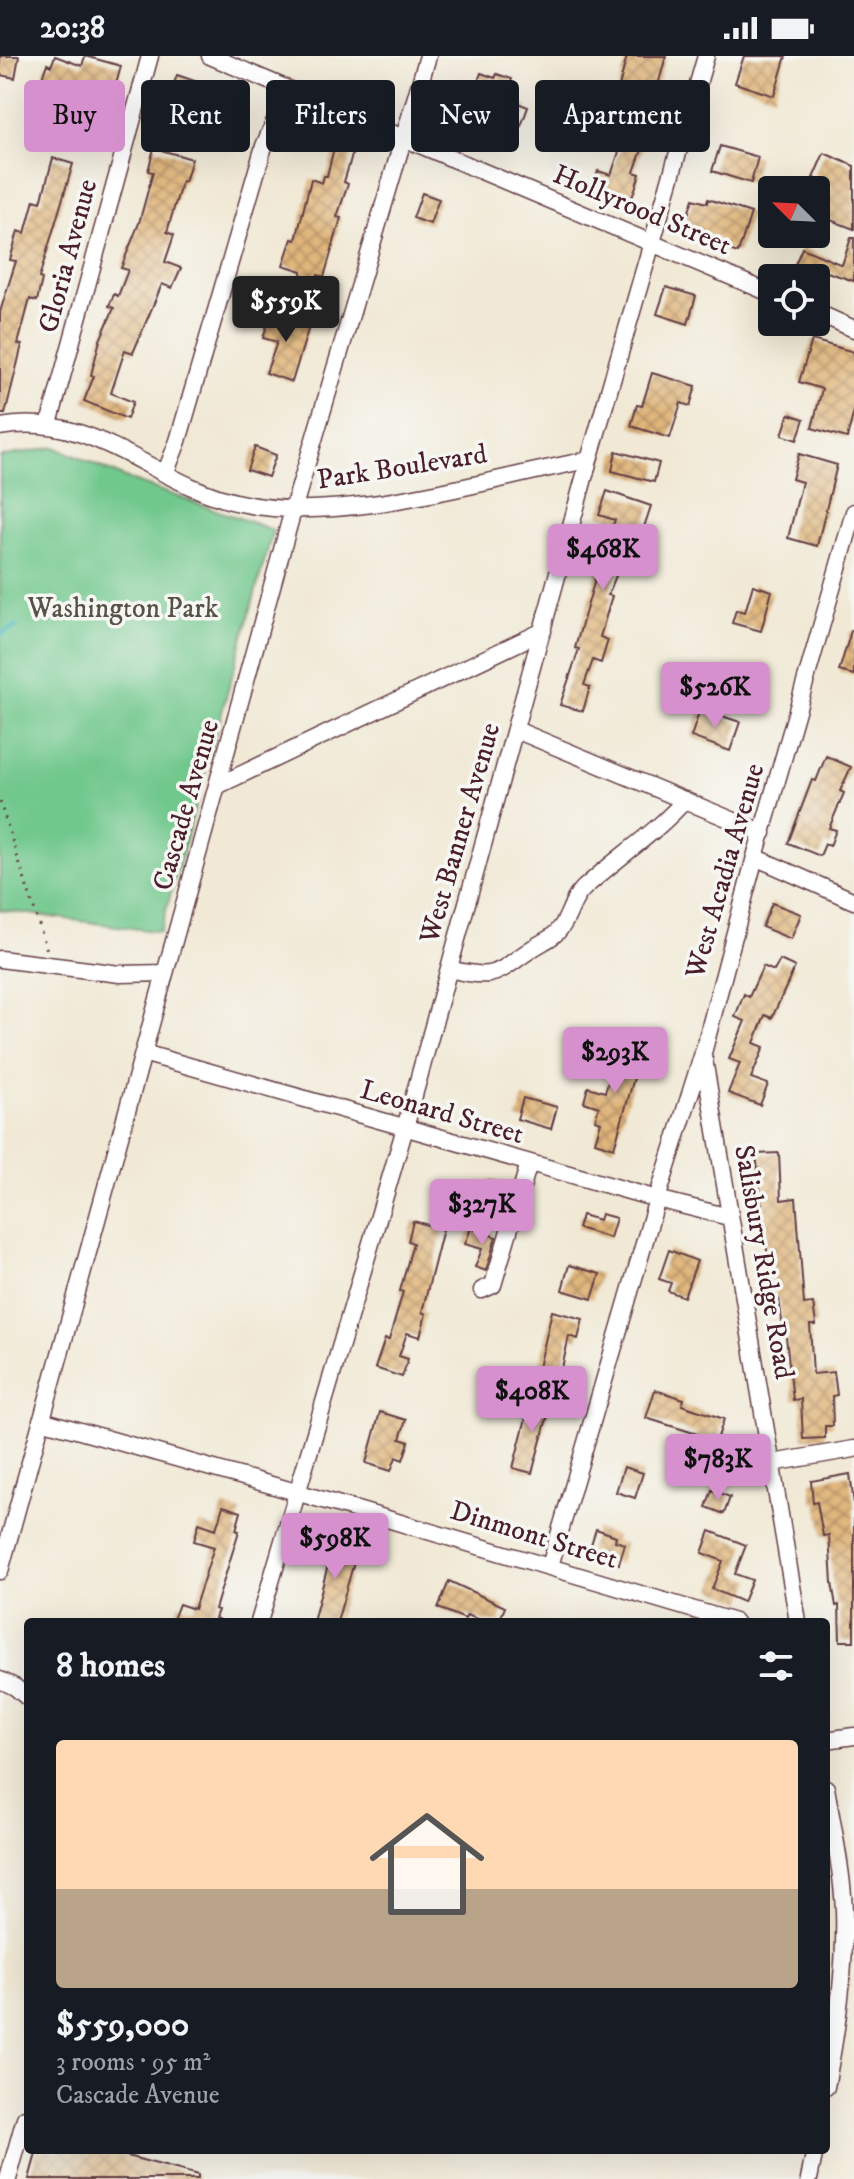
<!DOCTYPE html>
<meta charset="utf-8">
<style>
:root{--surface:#171b24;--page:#20242c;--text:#f1f3f6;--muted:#9ea1a6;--accent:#d690ce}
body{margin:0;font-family:"IM FELL DW Pica",serif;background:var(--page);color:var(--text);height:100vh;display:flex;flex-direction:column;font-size:30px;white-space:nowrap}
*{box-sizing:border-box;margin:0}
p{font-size:26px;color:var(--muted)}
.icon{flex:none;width:44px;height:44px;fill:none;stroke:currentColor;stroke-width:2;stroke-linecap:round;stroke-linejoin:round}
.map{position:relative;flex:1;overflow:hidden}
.drawer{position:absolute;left:24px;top:1562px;width:806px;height:536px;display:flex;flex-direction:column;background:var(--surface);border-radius:8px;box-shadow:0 8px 32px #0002}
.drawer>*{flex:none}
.top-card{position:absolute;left:24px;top:24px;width:806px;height:72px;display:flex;gap:16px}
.needle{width:52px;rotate:294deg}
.fabs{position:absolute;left:758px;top:120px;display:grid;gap:16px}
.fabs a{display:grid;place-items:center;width:72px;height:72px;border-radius:8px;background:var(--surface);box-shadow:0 8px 32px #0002;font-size:40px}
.price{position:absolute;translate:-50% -68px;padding:0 18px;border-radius:8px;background:var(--accent);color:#111;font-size:26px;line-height:52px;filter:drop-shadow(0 2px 4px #0008)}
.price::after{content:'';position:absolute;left:50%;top:48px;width:24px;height:18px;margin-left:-12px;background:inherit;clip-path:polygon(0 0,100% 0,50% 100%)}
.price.on{background:#222;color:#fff}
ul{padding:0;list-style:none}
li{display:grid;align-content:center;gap:16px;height:424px;padding:0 32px}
li span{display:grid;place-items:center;height:248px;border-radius:8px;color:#555}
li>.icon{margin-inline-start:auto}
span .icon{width:144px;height:144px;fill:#fffc;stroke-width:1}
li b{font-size:34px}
h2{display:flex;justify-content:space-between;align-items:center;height:96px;padding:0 32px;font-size:34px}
.pill{padding:0 28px;border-radius:8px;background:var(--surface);box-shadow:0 8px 32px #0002;font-size:28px;line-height:72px}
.pill.on{background:var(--accent);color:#111}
.status{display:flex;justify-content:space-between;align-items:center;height:56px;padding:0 40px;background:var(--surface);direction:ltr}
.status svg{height:22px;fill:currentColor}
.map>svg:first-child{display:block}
.green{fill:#71c88d;stroke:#5e745c;stroke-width:2}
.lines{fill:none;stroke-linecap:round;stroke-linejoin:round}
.stream{stroke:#42b2bb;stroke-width:5}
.building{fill:url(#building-cross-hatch)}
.minor-casing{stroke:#633d44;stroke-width:19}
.path{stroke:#633d44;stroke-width:3;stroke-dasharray:2 6;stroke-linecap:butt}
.minor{stroke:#fff;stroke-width:16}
.labels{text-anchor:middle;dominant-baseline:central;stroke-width:7;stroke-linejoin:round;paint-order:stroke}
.street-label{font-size:28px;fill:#4a1f2b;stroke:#f6f6f2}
.park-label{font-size:28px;fill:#565248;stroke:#f6f6f2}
</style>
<div class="status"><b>20:38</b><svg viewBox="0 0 49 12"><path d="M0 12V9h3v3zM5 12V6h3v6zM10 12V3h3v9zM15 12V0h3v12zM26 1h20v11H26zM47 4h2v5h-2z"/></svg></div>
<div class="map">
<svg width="854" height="2123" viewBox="0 0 854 2123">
<defs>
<pattern id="building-cross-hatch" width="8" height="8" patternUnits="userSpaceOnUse" patternTransform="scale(2)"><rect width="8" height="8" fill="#e0b67c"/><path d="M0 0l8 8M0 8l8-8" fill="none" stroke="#b89366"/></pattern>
</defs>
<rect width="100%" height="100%" fill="#f6f6f2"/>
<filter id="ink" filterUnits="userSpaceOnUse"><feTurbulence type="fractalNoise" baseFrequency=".0125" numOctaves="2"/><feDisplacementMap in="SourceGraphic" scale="16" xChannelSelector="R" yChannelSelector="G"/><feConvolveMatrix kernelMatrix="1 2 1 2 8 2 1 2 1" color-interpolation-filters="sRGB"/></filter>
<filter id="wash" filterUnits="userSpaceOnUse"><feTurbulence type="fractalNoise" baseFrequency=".006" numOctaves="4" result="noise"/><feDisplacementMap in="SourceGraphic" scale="32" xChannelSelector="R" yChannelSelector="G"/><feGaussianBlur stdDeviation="1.8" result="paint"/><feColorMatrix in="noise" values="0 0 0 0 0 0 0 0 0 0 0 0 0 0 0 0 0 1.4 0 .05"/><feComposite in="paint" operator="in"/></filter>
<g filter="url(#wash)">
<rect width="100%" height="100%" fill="#f1e9d5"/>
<path class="green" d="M54,391L130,424L273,474L160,876L0,854V401Z"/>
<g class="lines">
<path class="stream" d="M0,578L16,571"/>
</g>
<g id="blocks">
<path class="building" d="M0,0H19L15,22L0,19Z
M55,0L82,10L85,0L121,10L115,32L110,31L107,43L62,30L61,32L41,24L47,8L51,10Z
M627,0H666L654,44L618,34Z
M744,0H786L774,40L735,27Z
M481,17L495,22L497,18L512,23L505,42L528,51L520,73L469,50Z
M177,19L215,32L206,59L168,46Z
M601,56L649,74L634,116L640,118L631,145L593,132L598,115L611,119L621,90L592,80Z
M336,84L355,89L344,126L348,128L337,161L341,162L333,190L324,221L318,219L313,233L298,229L302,215L283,209L292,183L296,184L311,123L322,127L324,120H327Z
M720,90L758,101L751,127L712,115Z
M154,92L192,103L185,126L182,125L167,176L174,179L165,206L181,212L172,232L162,228L133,297L125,294L111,337L133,346L127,363L84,345L94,320L91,319L100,284L114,252L109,250L114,238L118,240L128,214L121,212L139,167L153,116L148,115Z
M824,97L854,110V173L820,160L832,129L813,122Z
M53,102L73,108L39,222L42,223L37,245L30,243L18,288L22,289L5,358H0V256L16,205L10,204L18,175L25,177L34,144L41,146Z
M422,137L439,143L430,168L413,162Z
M693,143L707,147L708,143L751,157L738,197L716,190L718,182L684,171Z
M851,182H854V225L818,213L814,222H789L802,192L842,209Z
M666,231L696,240L688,268L657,258Z
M278,255L311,264L292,326L266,317L277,286L263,282L269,263L276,265Z
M812,284L854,296V355L847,382L812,372L822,333L799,326Z
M652,317L696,330L690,350L681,347L670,382L631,370L637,349L642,350Z
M789,358L804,363L797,384L782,379Z
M255,391L276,399L268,421L247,414Z
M616,395L659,407L654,426L612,415Z
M799,398L837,409L817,490L788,482L802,426L792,423Z
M607,435L651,450L643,474L636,471L608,539L612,540L600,581L608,584L601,607L593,604L584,629L590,631L583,655L560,649L579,593L575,592L598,513L595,512L615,464L599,459Z
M753,529L772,535L761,575L732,567L736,554L745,556Z
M851,575H854V619L839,615Z
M700,653L740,666L730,695L691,681Z
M826,700L851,711L840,735L844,737L829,772L836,774L830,790L825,788L820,800L788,787L812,724L816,725Z
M772,847L801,858L791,883L762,871Z
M780,904L795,911L772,962L765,959L754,987L764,991L751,1022L768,1028L760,1049L728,1037L740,1007L729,1003L745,965L735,961L744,938L749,941L763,910L774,915Z
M623,983L639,989L635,1000L640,1001L614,1092L595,1086L601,1066L595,1064L599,1051L584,1046L588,1031L605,1036Z
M523,1042L557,1051L551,1073L517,1063Z
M779,1097L781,1144L796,1142L804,1248L813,1247L816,1269H810L813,1318L834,1316L837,1339L832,1340L833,1370H825V1382L803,1383L801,1343L793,1344L785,1272L783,1273L779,1243H776L771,1203H768L756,1098Z
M489,1124L510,1131L505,1150L501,1148L498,1156L481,1150Z
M601,1158L616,1162L610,1182L578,1172L582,1159L599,1164Z
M413,1165L443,1173L422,1256L426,1258L420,1281L407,1277L399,1300L408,1303L402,1321L375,1312L385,1283L389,1284L403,1236L400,1235L413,1187L408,1185Z
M471,1172L496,1181L486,1215L475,1211L482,1193L465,1188Z
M669,1194L697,1205L684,1241L668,1235L671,1227L659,1223Z
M569,1209L600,1218L592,1243L562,1234Z
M552,1255L583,1263L578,1283L569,1280L560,1321L538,1316Z
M655,1334L684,1343L682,1349L724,1363L714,1393L737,1402L732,1416L722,1413L718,1424L690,1413L693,1405L688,1403L697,1378L646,1362Z
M532,1339L552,1344L532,1417L513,1412Z
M380,1356L406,1364L400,1383L409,1386L403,1404L396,1401L391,1415L366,1407Z
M624,1411L643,1417L635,1442L616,1436Z
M850,1418L854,1448V1585H840L839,1549L836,1550L832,1527L829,1479L823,1480L817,1446L813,1447L811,1425Z
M712,1434L730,1441L724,1458L706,1451Z
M223,1450L241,1456L236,1474L239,1475L215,1553L218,1554L215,1562L223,1566H172L179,1548L194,1553L214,1491L194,1485L199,1467L216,1473Z
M596,1473L616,1480L615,1485L625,1488L619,1508L588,1498Z
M710,1475L746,1489L735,1518L752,1524L743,1546L712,1533L723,1505L702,1497Z
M330,1484L358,1492L337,1566H313L328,1509L323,1507Z
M449,1525L505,1551L499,1566H485L467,1559L465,1563L438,1552Z
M37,2094H105L198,2119V2123H29Z"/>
</g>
</g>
<g filter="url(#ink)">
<use href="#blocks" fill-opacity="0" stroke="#633d44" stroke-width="2"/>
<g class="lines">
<defs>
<path id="minor" d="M210,0L772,238
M816,256L854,273
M49,368L150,0
M0,371C95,354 154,429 240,447C343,470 485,423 589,404
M165,418L178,385L264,90L288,34
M516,674L763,777
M219,729L543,575
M755,801L854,845
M0,903L120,918L165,917
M449,913C498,925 495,917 533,892C545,884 554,882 562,870C570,859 572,843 583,833C616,802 655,778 685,744
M143,997L657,1143L729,1161
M704,1003L798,1566
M482,1234L493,1229L529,1107
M41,1364L296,1436L735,1566
M772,1407L854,1393
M550,1510L657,1143L703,997L755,801L854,456
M0,1515L293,454L428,0
M259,1566L405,1072L589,404L706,0
M0,1624L15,1631L28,1642
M826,1684L854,1680
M826,1732C833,1772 842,1813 844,1854C846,1914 837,1972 826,2031
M8,2123L25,2062
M809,2123L815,2094"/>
</defs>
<use href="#minor" class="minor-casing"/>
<path class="path" d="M0,746L47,894"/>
<use href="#minor" class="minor"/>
</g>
</g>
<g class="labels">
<g class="street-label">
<text transform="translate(642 154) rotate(23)">Hollyrood Street</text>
<text transform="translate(68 200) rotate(-75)">Gloria Avenue</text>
<text transform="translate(402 411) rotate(-9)">Park Boulevard</text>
<text transform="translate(186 749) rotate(-74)">Cascade Avenue</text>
<text transform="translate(460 777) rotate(-74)">West Banner Avenue</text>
<text transform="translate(725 815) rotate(-74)">West Acadia Avenue</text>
<text transform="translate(442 1056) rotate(16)">Leonard Street</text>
<text transform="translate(764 1206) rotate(80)">Salisbury Ridge Road</text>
<text transform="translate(534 1479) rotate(17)">Dinmont Street</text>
</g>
<g class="park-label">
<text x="123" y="552">Washington Park</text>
</g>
</g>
</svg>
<div class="fabs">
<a><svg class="needle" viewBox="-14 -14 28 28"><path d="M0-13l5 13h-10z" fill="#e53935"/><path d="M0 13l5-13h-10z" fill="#9ea1a6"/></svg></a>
<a><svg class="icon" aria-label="locate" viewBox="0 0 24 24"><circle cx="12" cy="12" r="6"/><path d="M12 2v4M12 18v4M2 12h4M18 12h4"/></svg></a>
</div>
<b class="price on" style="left:286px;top:288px">$559K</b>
<b class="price" style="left:603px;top:536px">$468K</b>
<b class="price" style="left:715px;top:674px">$526K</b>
<b class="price" style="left:615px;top:1039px">$293K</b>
<b class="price" style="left:482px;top:1191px">$327K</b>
<b class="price" style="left:532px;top:1378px">$408K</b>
<b class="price" style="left:718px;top:1446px">$783K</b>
<b class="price" style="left:335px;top:1525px">$598K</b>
<div class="top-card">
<a class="pill on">Buy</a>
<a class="pill">Rent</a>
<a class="pill">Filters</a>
<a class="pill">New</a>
<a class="pill">Apartment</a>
</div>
<section class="drawer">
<h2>8 homes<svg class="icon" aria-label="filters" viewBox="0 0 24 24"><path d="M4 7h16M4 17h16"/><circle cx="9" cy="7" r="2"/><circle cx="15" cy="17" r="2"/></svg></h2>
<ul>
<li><span style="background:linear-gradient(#ffd9b3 60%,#b9a48a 0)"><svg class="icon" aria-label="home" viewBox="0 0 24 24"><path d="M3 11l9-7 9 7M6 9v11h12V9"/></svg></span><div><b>$559,000</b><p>3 rooms · 95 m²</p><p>Cascade Avenue</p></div></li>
</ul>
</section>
</div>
